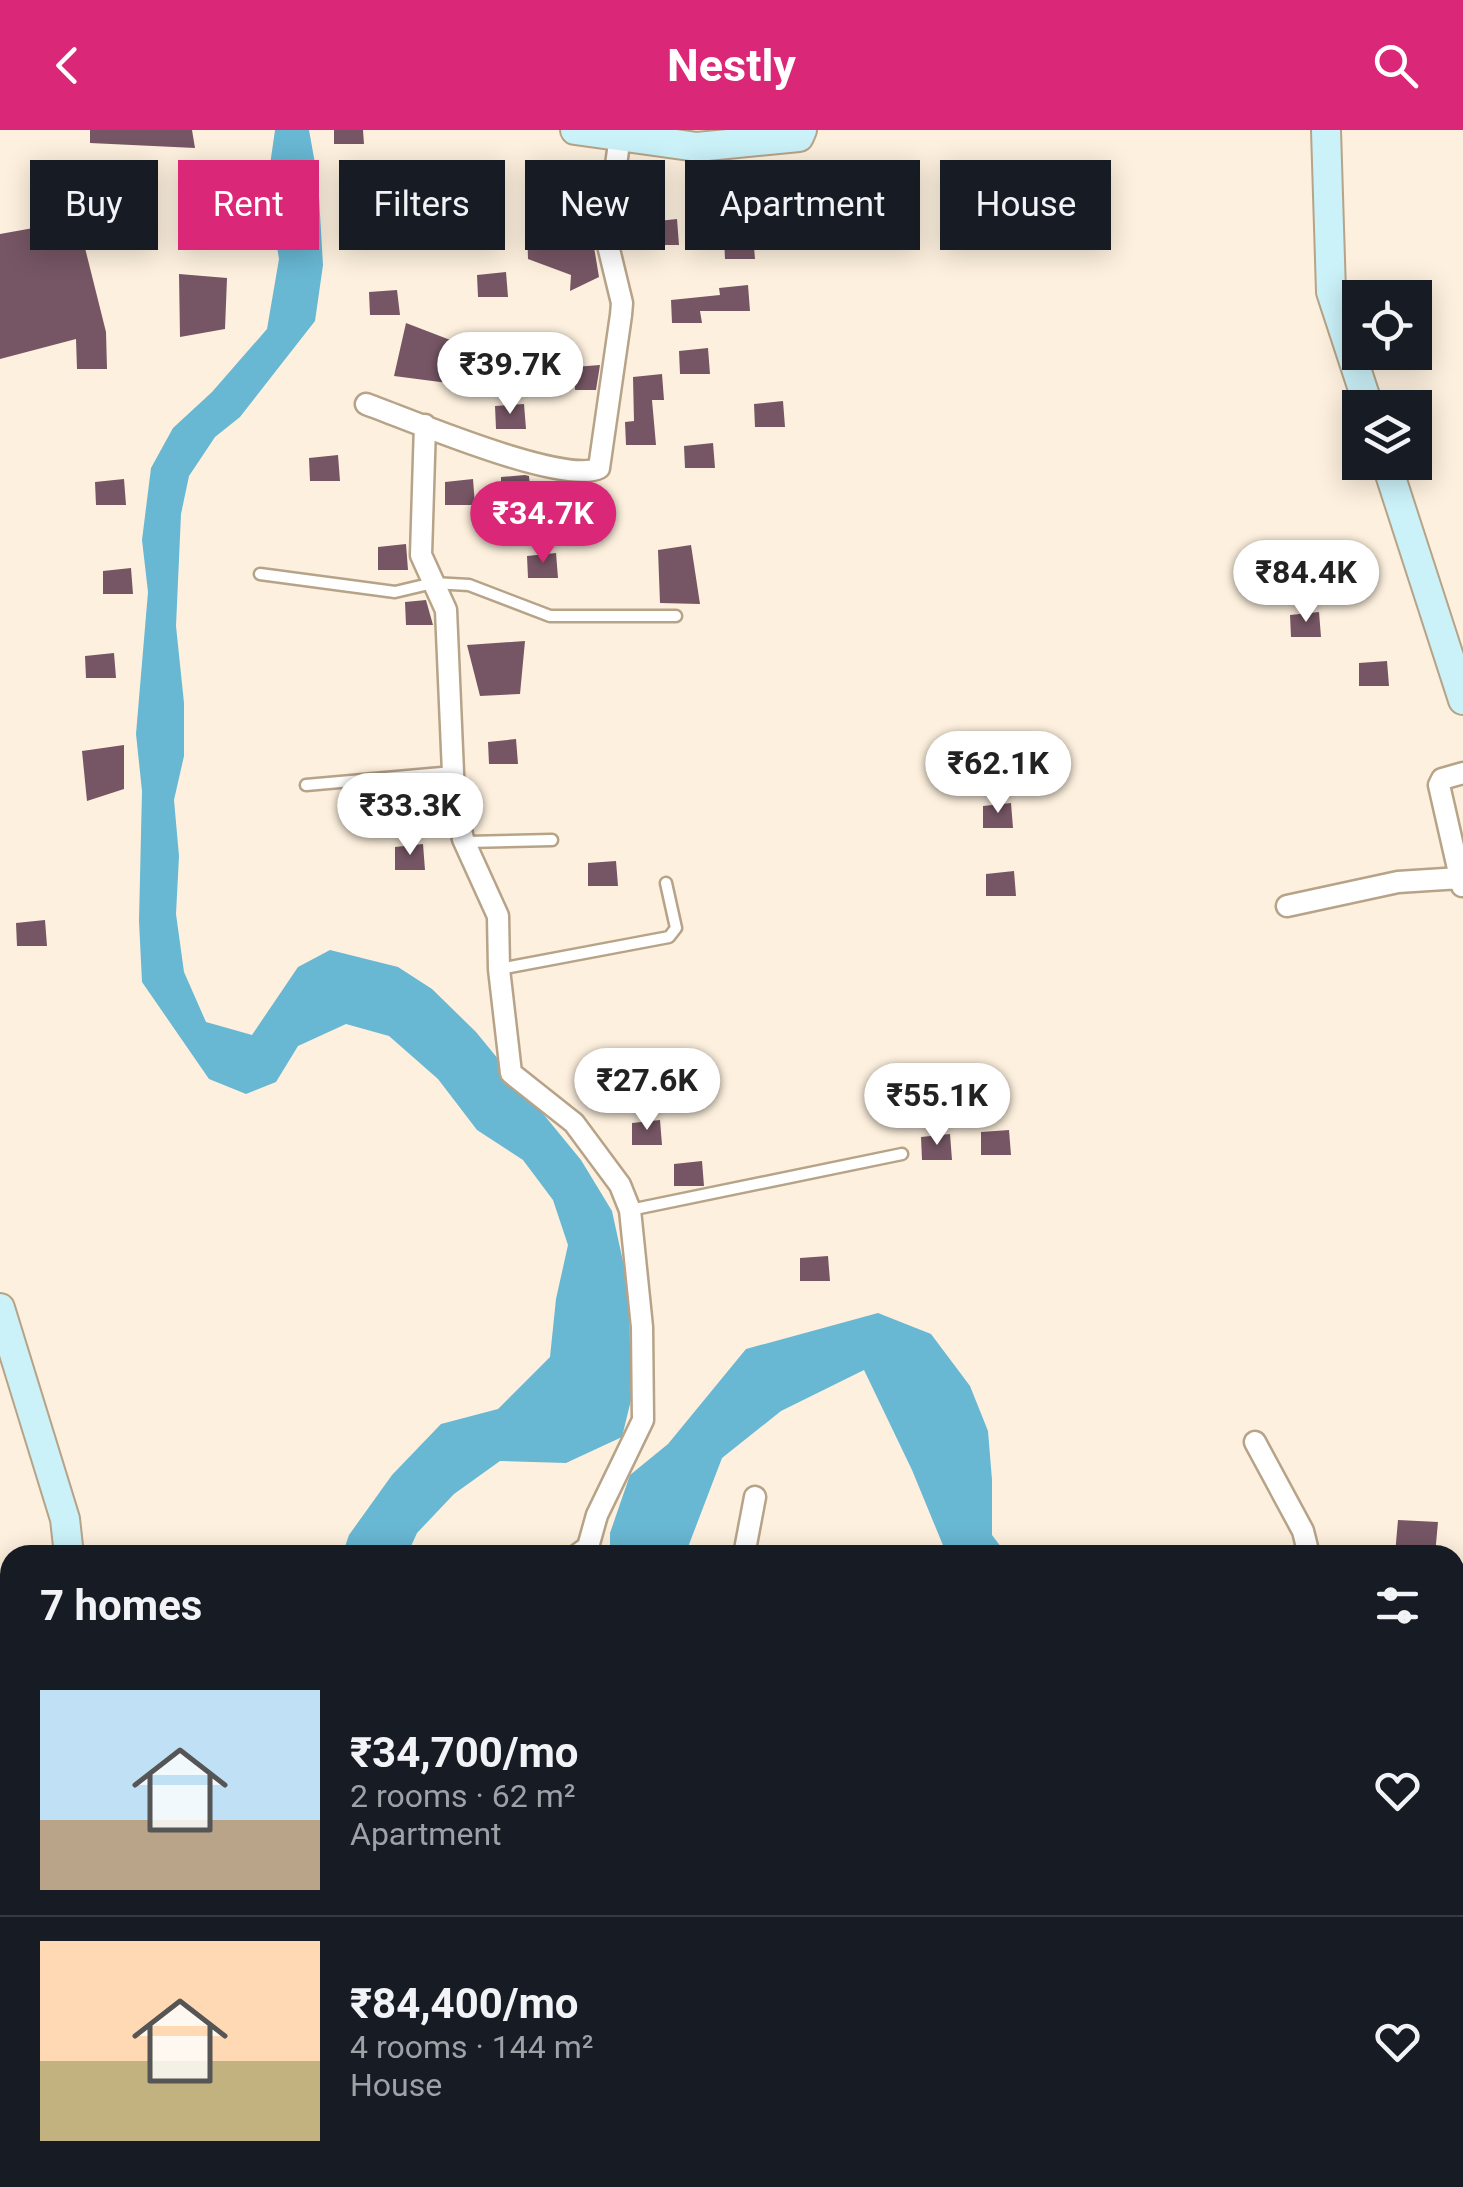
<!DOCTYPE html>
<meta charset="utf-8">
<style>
:root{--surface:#171b24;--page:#242831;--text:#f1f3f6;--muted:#9ea1a6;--line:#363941;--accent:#db2777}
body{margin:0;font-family:Roboto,sans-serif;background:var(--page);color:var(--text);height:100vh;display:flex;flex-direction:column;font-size:38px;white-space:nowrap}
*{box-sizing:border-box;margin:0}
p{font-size:32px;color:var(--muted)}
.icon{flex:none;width:55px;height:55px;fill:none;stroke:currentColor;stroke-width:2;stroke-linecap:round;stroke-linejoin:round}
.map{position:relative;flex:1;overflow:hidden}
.drawer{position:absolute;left:0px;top:1415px;width:1465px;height:642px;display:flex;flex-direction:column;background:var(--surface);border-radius:30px 30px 0 0;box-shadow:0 5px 25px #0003}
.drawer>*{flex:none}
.top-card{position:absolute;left:30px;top:30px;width:1405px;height:90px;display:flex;gap:20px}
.controls{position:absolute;left:1342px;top:150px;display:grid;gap:20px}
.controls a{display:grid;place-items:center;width:90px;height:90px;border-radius:0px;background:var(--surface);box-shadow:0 5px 25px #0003;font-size:50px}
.price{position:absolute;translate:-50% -85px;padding:0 22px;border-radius:35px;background:#fff;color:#222;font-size:32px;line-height:65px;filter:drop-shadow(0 2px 5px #0008)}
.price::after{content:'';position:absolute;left:50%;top:60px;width:30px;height:22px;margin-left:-15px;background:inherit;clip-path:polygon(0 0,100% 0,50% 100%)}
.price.selected{background:var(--accent);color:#fff}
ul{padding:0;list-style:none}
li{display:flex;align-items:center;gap:30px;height:250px;padding:0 40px}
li+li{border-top:2px solid var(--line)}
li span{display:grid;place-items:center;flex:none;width:280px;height:200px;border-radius:0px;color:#555}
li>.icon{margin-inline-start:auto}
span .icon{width:120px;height:120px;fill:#fffc;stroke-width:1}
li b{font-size:42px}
h2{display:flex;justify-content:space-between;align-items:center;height:120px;padding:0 40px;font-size:42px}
.pill{padding:0 35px;border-radius:0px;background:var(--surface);box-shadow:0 5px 25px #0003;font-size:35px;line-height:90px}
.pill.selected{background:var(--accent);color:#fff}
header{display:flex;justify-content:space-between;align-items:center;height:130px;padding:0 40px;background:var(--accent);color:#fff;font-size:45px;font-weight:700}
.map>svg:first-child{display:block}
.water{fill:#68b7d3}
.building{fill:#765664}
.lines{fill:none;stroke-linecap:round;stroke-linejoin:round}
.lane-casing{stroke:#b7a387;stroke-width:15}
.street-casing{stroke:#b7a387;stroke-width:25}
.secondary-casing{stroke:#b7a387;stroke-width:32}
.lane{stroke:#fff;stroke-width:10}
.street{stroke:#fff;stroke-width:20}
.secondary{stroke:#cbf2f9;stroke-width:28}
</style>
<header><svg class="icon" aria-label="back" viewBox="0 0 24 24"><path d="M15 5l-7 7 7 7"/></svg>Nestly<svg class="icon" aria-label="search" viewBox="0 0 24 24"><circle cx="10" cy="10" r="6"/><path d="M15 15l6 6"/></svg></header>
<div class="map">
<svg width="1463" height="2057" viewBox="0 0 1463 2057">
<rect width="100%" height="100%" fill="#fdf0de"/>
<path class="water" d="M275,0H309L318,50L323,135L315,191L240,287L215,307L189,346L181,384L176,496L184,573V626L174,670L179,726L176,784L184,842L206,892L252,905L298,837L330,820L398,837L432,859L476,902L581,1030L612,1081L629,1159L631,1270L622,1307L566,1333L500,1331L454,1364L417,1403L407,1425H342L349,1405L392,1345L441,1294L498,1279L550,1227L556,1169L568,1115L553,1070L523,1030L477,1000L438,949L389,906L346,894L298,916L276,952L246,964L209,949L142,852L139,791L142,661L136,604L148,462L142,410L151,338L173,298L212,262L267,199L279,129L267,56Z
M878,1183L931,1204L970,1256L988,1301L992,1350V1405L1007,1425H947L912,1340L864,1240L781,1281L722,1328L685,1425H610V1403L630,1345L668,1314L746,1219Z
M841,2048H982L970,2057H825Z"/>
<path class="building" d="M90,0H192L195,18L90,13Z
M334,0H363L364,14H334Z
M775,34L778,59H748L747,36Z
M677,89L679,115H650L649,92Z
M78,90L106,202L107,239H77L76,209L0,229V104Z
M527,94L591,99L599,147L570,161L571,145L528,129Z
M753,104L755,129H725L724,107Z
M506,142L508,167H478L477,145Z
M179,144L227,148L225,199L180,207Z
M748,155L750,181H700L702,193H672L671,170L720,165L719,158Z
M397,160L400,185H370L369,162Z
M406,193L479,221L471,256L394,246Z
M708,218L710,244H680L679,221Z
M600,235L596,260H575L574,237Z
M662,244L664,270H652L656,315H626L625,292L634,291L633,247Z
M783,271L785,297H755L754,274Z
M524,274L526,299H496L495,276Z
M713,313L715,338H685L684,316Z
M338,325L340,351H310L309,328Z
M525,345L529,346L531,370H501V347Z
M124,349L126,375H96L95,352Z
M473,349L475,375H445V352Z
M406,414L408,440H378V417Z
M691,415L700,474L660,473L658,420Z
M556,423L558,448H528L527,426Z
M131,438L133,464H103V441Z
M426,470L433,495H406L405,472Z
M1319,482L1321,507H1291L1290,485Z
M525,511L520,564L480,566L467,515Z
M114,523L116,548H86L85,526Z
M1387,531L1389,556H1359V533Z
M516,609L518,634H489L488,612Z
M124,615V659L87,671L82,621Z
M1011,673L1013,698H983V676Z
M423,714L425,740H395V717Z
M616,731L618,756H588V733Z
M1014,741L1016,766H986V744Z
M45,790L47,816H17L16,793Z
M660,990L662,1015H632V993Z
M1009,1000L1011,1025H981V1002Z
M950,1004L952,1030H922L921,1007Z
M702,1031L704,1056H674V1034Z
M828,1126L830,1151H800V1128Z
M1398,1390L1438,1392L1435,1425L1395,1424Z"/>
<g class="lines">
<defs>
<path id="lane" d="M260,444L395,462L433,453L469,455L550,486H676
M306,655L453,642
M466,712L552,710
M499,839L669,807L676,798L666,753
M630,1080L902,1024"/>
<path id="street" d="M366,274C408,289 564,356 599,338L621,185L622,173L606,107L620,6
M425,295L421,425L446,480L454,666L463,709L498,786L499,839L511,943L574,993L620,1055L630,1080L642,1197L643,1290L597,1385L588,1417L577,1425
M1462,756L1439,655L1442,649L1463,643
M1287,776L1398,752L1460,748
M1255,1312L1303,1401L1309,1425
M744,1425L755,1367
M0,1731L10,1730
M1079,2057L1084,2048"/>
<path id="secondary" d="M575,0L697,17L799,7L802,0
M1326,0L1331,162L1369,278
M1386,332L1463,570
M0,1178L65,1389L69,1425
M274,2048L277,2057"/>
</defs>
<use href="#lane" class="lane-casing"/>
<use href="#street" class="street-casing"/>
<use href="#secondary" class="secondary-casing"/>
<use href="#lane" class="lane"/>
<use href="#street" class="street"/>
<use href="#secondary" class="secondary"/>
</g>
</svg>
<div class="controls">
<a><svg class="icon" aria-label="locate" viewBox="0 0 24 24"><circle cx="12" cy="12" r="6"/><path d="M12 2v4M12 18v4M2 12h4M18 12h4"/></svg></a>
<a><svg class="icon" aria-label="layers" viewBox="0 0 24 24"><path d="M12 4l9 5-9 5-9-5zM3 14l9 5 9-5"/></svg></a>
</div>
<b class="price" style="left:510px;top:287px">₹39.7K</b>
<b class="price selected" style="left:543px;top:436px">₹34.7K</b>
<b class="price" style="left:1306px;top:495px">₹84.4K</b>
<b class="price" style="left:998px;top:686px">₹62.1K</b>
<b class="price" style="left:410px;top:728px">₹33.3K</b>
<b class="price" style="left:647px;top:1003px">₹27.6K</b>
<b class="price" style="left:937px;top:1018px">₹55.1K</b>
<div class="top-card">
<a class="pill">Buy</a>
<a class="pill selected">Rent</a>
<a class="pill">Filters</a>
<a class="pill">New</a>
<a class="pill">Apartment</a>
<a class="pill">House</a>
</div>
<section class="drawer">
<h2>7 homes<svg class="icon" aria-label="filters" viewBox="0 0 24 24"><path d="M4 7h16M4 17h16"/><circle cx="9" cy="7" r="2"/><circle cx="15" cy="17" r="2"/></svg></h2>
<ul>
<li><span style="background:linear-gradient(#bfe0f5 65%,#b9a48a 0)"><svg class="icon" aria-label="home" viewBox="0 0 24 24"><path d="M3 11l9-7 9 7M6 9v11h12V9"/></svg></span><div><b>₹34,700/mo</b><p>2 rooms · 62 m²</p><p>Apartment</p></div><svg class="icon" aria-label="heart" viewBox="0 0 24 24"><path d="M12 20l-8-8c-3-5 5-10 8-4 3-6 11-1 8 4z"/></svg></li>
<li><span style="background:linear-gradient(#ffd9b3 60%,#c2b280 0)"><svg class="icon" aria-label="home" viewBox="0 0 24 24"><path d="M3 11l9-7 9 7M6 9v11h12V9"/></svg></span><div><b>₹84,400/mo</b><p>4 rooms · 144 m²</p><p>House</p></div><svg class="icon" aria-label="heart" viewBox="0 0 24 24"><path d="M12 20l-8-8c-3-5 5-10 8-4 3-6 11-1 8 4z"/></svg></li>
</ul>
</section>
</div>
